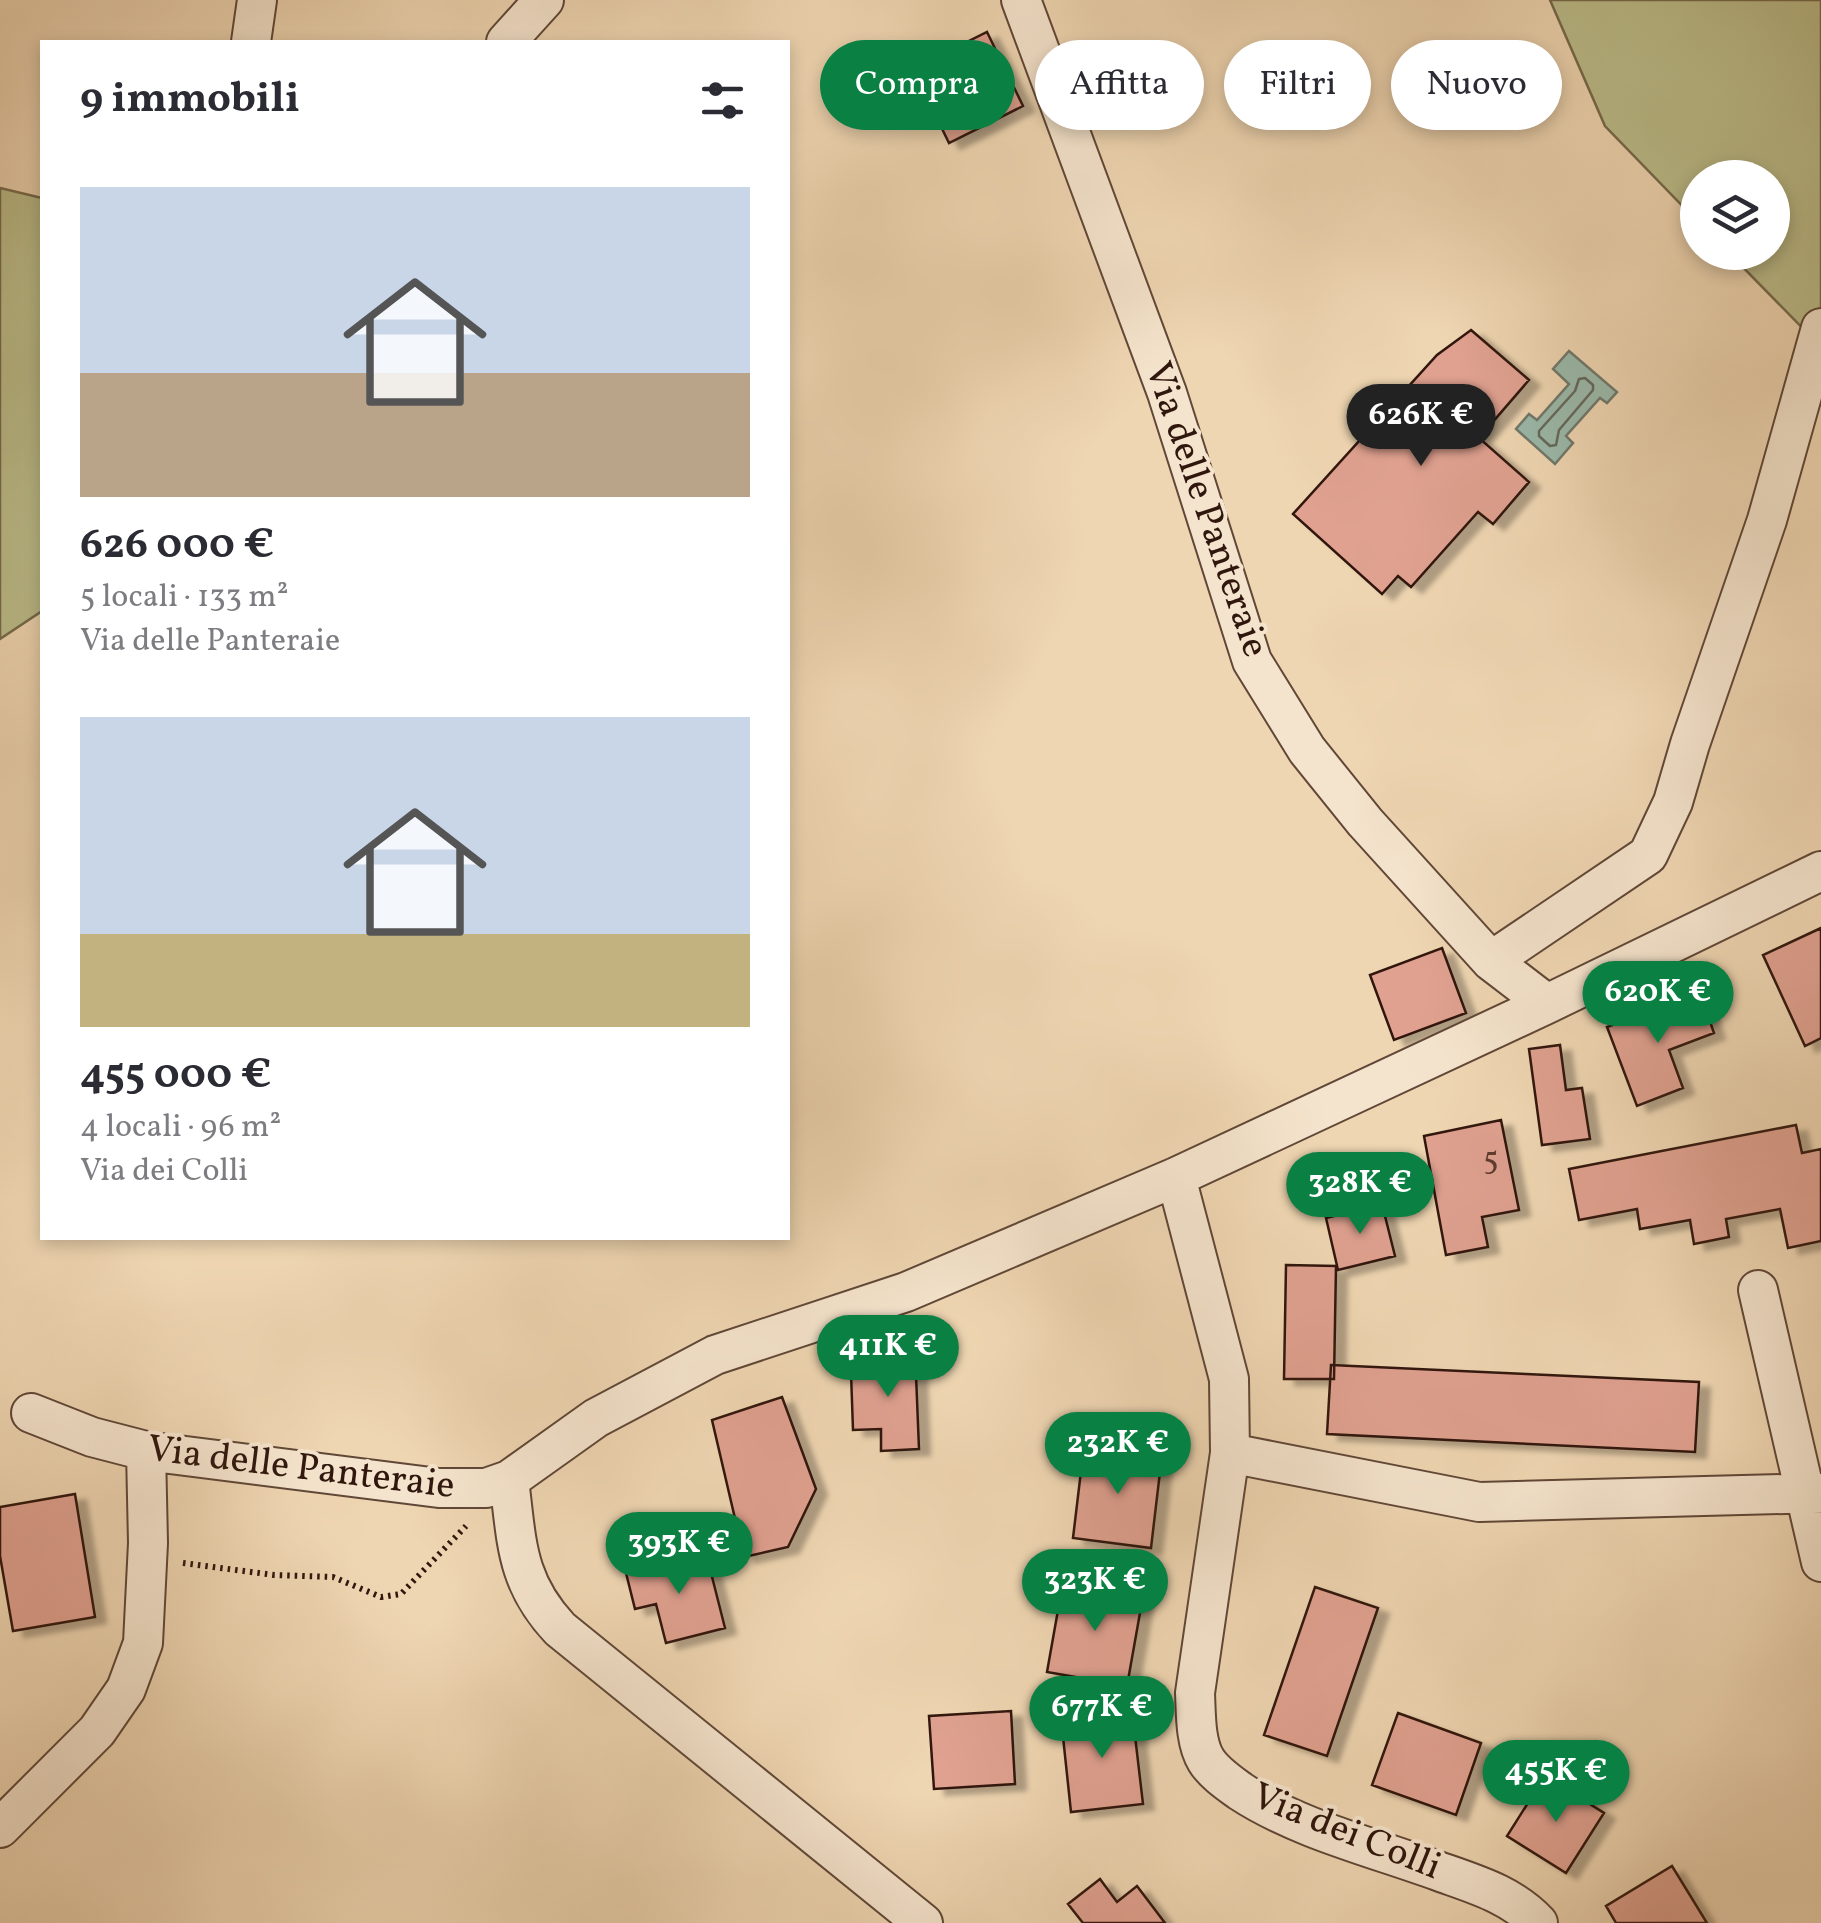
<!DOCTYPE html>
<html lang="it">
<meta charset="utf-8">
<style>
:root{--surface:#fff;--page:#f7f7f7;--text:#2b2b33;--muted:#7c7c81;--accent:#0b8043}
body{margin:0;font-family:Vollkorn,serif;background:var(--page);color:var(--text);height:100vh;display:flex;flex-direction:column;font-size:38px;white-space:nowrap}
*{box-sizing:border-box;margin:0}
p{font-size:32px;color:var(--muted)}
.icon{flex:none;width:55px;height:55px;fill:none;stroke:currentColor;stroke-width:2;stroke-linecap:round;stroke-linejoin:round}
.map{position:relative;flex:1;overflow:hidden}
.details{position:absolute;left:40px;top:40px;width:750px;height:1200px;display:flex;flex-direction:column;background:var(--surface);border-radius:0px;box-shadow:0 5px 15px #0003}
.details>*{flex:none}
.banner{position:absolute;left:820px;top:40px;width:850px;height:90px;display:flex;gap:20px}
.buttons{position:absolute;left:1680px;top:160px;display:grid;gap:20px}
.buttons a{display:grid;place-items:center;width:110px;height:110px;border-radius:50%;background:var(--surface);box-shadow:0 5px 15px #0003;font-size:50px}
.price{position:absolute;translate:-50% -85px;padding:0 22px;border-radius:35px;background:var(--accent);color:#fff;font-size:32px;line-height:65px;filter:drop-shadow(0 2px 5px #0008)}
.price::after{content:'';position:absolute;left:50%;top:60px;width:30px;height:22px;margin-left:-15px;background:inherit;clip-path:polygon(0 0,100% 0,50% 100%)}
.price.selected{background:#222;color:#fff}
ul{padding:0;list-style:none}
li{display:grid;align-content:center;gap:20px;height:530px;padding:0 40px}
li span{display:grid;place-items:center;height:310px;border-radius:0px;color:#555}
li>.icon{margin-inline-start:auto}
span .icon{width:180px;height:180px;fill:#fffc;stroke-width:1}
li b{font-size:42px}
h2{display:flex;justify-content:space-between;align-items:center;height:120px;padding:0 40px;font-size:42px}
.pill{padding:0 35px;border-radius:45px;background:var(--surface);box-shadow:0 5px 15px #0003;font-size:35px;line-height:90px}
.pill.selected{background:var(--accent);color:#fff}
.map>svg:first-child{display:block}
.green{fill:#bbbd8b;stroke:#766a4c;stroke-width:2.5}
.water{fill:#9ab9aa;stroke:#70786c;stroke-width:2.5}
.lines{fill:none;stroke-linecap:round;stroke-linejoin:round}
.shore{stroke:#65685c;stroke-width:2.5}
.building{fill:#e0a190;stroke:#30170e;stroke-width:2.5;filter:url(#shadow)}
.minor-casing{stroke:#604737;stroke-width:42}
.path{stroke:#30170e;stroke-width:6;stroke-dasharray:2.5 5;stroke-linecap:butt}
.minor{stroke:#f5e4cd;stroke-width:38}
.labels{text-anchor:middle;dominant-baseline:central;stroke-width:8;stroke-linejoin:round;paint-order:stroke}
.number-label{font-size:32px;fill:#5c3a2e}
.street-label{font-size:38px;fill:#30170e;stroke:#f5e4cd}
</style>
<div class="map">
<svg width="1821" height="1923" viewBox="0 0 1821 1923">
<defs>
<filter id="shadow"><feDropShadow dx="11" dy="6" stdDeviation="2.5" flood-color="#0004"/></filter>
</defs>
<rect width="100%" height="100%" fill="#efd6b2"/>
<filter id="stains"><feTurbulence type="fractalNoise" baseFrequency=".002" numOctaves="4"/><feColorMatrix values="0 0 0 0 .2 0 0 0 0 .09 0 0 0 0 .02 0 0 0 .5 -.17"/></filter>
<radialGradient id="worn" r=".72"><stop offset=".6" stop-color="#630" stop-opacity="0"/><stop offset="1" stop-color="#630" stop-opacity=".3"/></radialGradient>
<path class="green" d="M1550,0H1821V347L1729,253L1772,252V178H1698L1697,221L1605,126Z
M0,188L42,198V611L0,639Z"/>
<path class="water" d="M1569,351L1617,392L1607,403L1600,398L1566,436L1573,443L1555,464L1516,429L1529,414L1537,420L1569,384L1553,369Z"/>
<g class="lines">
<path class="shore" d="M1585,378L1593,385V390L1559,430L1556,445L1550,446L1539,436V431L1575,391L1579,379Z"/>
</g>
<path class="building" d="M987,32L1023,106L949,143L913,69Z
M1471,330L1529,380L1479,438L1529,482L1493,524L1478,512L1411,587L1398,576L1382,594L1293,514L1437,355Z
M1821,928V1038L1805,1046L1763,955Z
M1442,948L1466,1013L1394,1040L1370,975Z
M1700,993L1714,1033L1669,1050L1683,1088L1637,1106L1607,1027Z
M1560,1045L1566,1090L1582,1088L1590,1139L1542,1145L1529,1049Z
M1501,1120L1519,1210L1482,1217L1488,1247L1446,1255L1424,1136Z
M1796,1125L1802,1153L1821,1149V1241L1788,1248L1780,1209L1726,1219L1729,1237L1694,1244L1690,1220L1640,1229L1637,1209L1579,1220L1569,1169Z
M1382,1204L1395,1256L1338,1270L1326,1218Z
M1286,1265L1336,1266L1334,1379H1284Z
M915,1350L919,1449L881,1451V1429L853,1430L851,1373L875,1371L874,1351Z
M1331,1365L1699,1382L1695,1452L1327,1434Z
M782,1397L816,1489L788,1547L744,1557L712,1420Z
M1084,1446L1162,1455L1151,1548L1073,1538Z
M75,1494L95,1617L13,1631L0,1556V1507Z
M706,1553L725,1628L666,1643L656,1604L635,1609L626,1573Z
M1063,1582L1143,1596L1127,1686L1047,1672Z
M1315,1587L1378,1608L1327,1756L1264,1735Z
M1132,1710L1143,1804L1071,1812L1061,1718Z
M1011,1711L1015,1784L934,1789L929,1716Z
M1398,1713L1481,1743L1456,1815L1372,1785Z
M1545,1776L1604,1813L1566,1873L1507,1836Z
M1672,1866L1707,1923H1616L1606,1906Z
M1100,1879L1117,1902L1137,1886L1165,1923H1083L1068,1904Z"/>
<g class="lines">
<defs>
<path id="minor" d="M1021,0L1167,393L1252,661L1307,750L1365,822L1491,961L1547,1004
M251,42L257,0
M506,42L544,0
M1491,961L1648,855L1673,802L1690,744L1767,520L1821,328
M1176,1177L1229,1379L1230,1453L1195,1693C1196,1713 1195,1742 1206,1760C1213,1772 1229,1783 1240,1791C1298,1829 1372,1847 1438,1871C1474,1884 1511,1894 1538,1923
M1758,1290L1821,1562
M31,1413L92,1437L146,1451L439,1488H486L509,1480L596,1418L715,1355L906,1292L1176,1177L1547,1004L1821,871
M1230,1453L1479,1502L1821,1493
M509,1480C517,1541 515,1581 560,1629L923,1923
M0,1828L97,1731L126,1689L143,1643L148,1543L146,1451"/>
</defs>
<use href="#minor" class="minor-casing"/>
<path class="path" d="M183,1563L274,1575L333,1577L381,1597L401,1594L466,1526"/>
<use href="#minor" class="minor"/>
</g>
<g class="labels">
<g class="number-label">
<text x="1491" y="1161">5</text>
</g>
<g class="street-label">
<text transform="translate(1205 510) rotate(71)">Via delle Panteraie</text>
<text transform="translate(301 1469) rotate(7)">Via delle Panteraie</text>
<text transform="translate(1346 1833) rotate(22)">Via dei Colli</text>
</g>
</g>
<rect width="100%" height="100%" filter="url(#stains)"/>
<rect width="100%" height="100%" fill="url(#worn)"/>
</svg>
<div class="buttons">
<a><svg class="icon" aria-label="layers" viewBox="0 0 24 24"><path d="M12 4l9 5-9 5-9-5zM3 14l9 5 9-5"/></svg></a>
</div>
<b class="price selected" style="left:1421px;top:469px">626K €</b>
<b class="price" style="left:1658px;top:1046px">620K €</b>
<b class="price" style="left:1360px;top:1237px">328K €</b>
<b class="price" style="left:888px;top:1400px">411K €</b>
<b class="price" style="left:1118px;top:1497px">232K €</b>
<b class="price" style="left:679px;top:1597px">393K €</b>
<b class="price" style="left:1095px;top:1634px">323K €</b>
<b class="price" style="left:1102px;top:1761px">677K €</b>
<b class="price" style="left:1556px;top:1825px">455K €</b>
<div class="banner">
<a class="pill selected">Compra</a>
<a class="pill">Affitta</a>
<a class="pill">Filtri</a>
<a class="pill">Nuovo</a>
</div>
<section class="details">
<h2>9 immobili<svg class="icon" aria-label="filters" viewBox="0 0 24 24"><path d="M4 7h16M4 17h16"/><circle cx="9" cy="7" r="2"/><circle cx="15" cy="17" r="2"/></svg></h2>
<ul>
<li><span style="background:linear-gradient(#c9d6e8 60%,#b9a48a 0)"><svg class="icon" aria-label="home" viewBox="0 0 24 24"><path d="M3 11l9-7 9 7M6 9v11h12V9"/></svg></span><div><b>626 000 €</b><p>5 locali · 133 m²</p><p>Via delle Panteraie</p></div></li>
<li><span style="background:linear-gradient(#c9d6e8 70%,#c2b280 0)"><svg class="icon" aria-label="home" viewBox="0 0 24 24"><path d="M3 11l9-7 9 7M6 9v11h12V9"/></svg></span><div><b>455 000 €</b><p>4 locali · 96 m²</p><p>Via dei Colli</p></div></li>
</ul>
</section>
</div>
